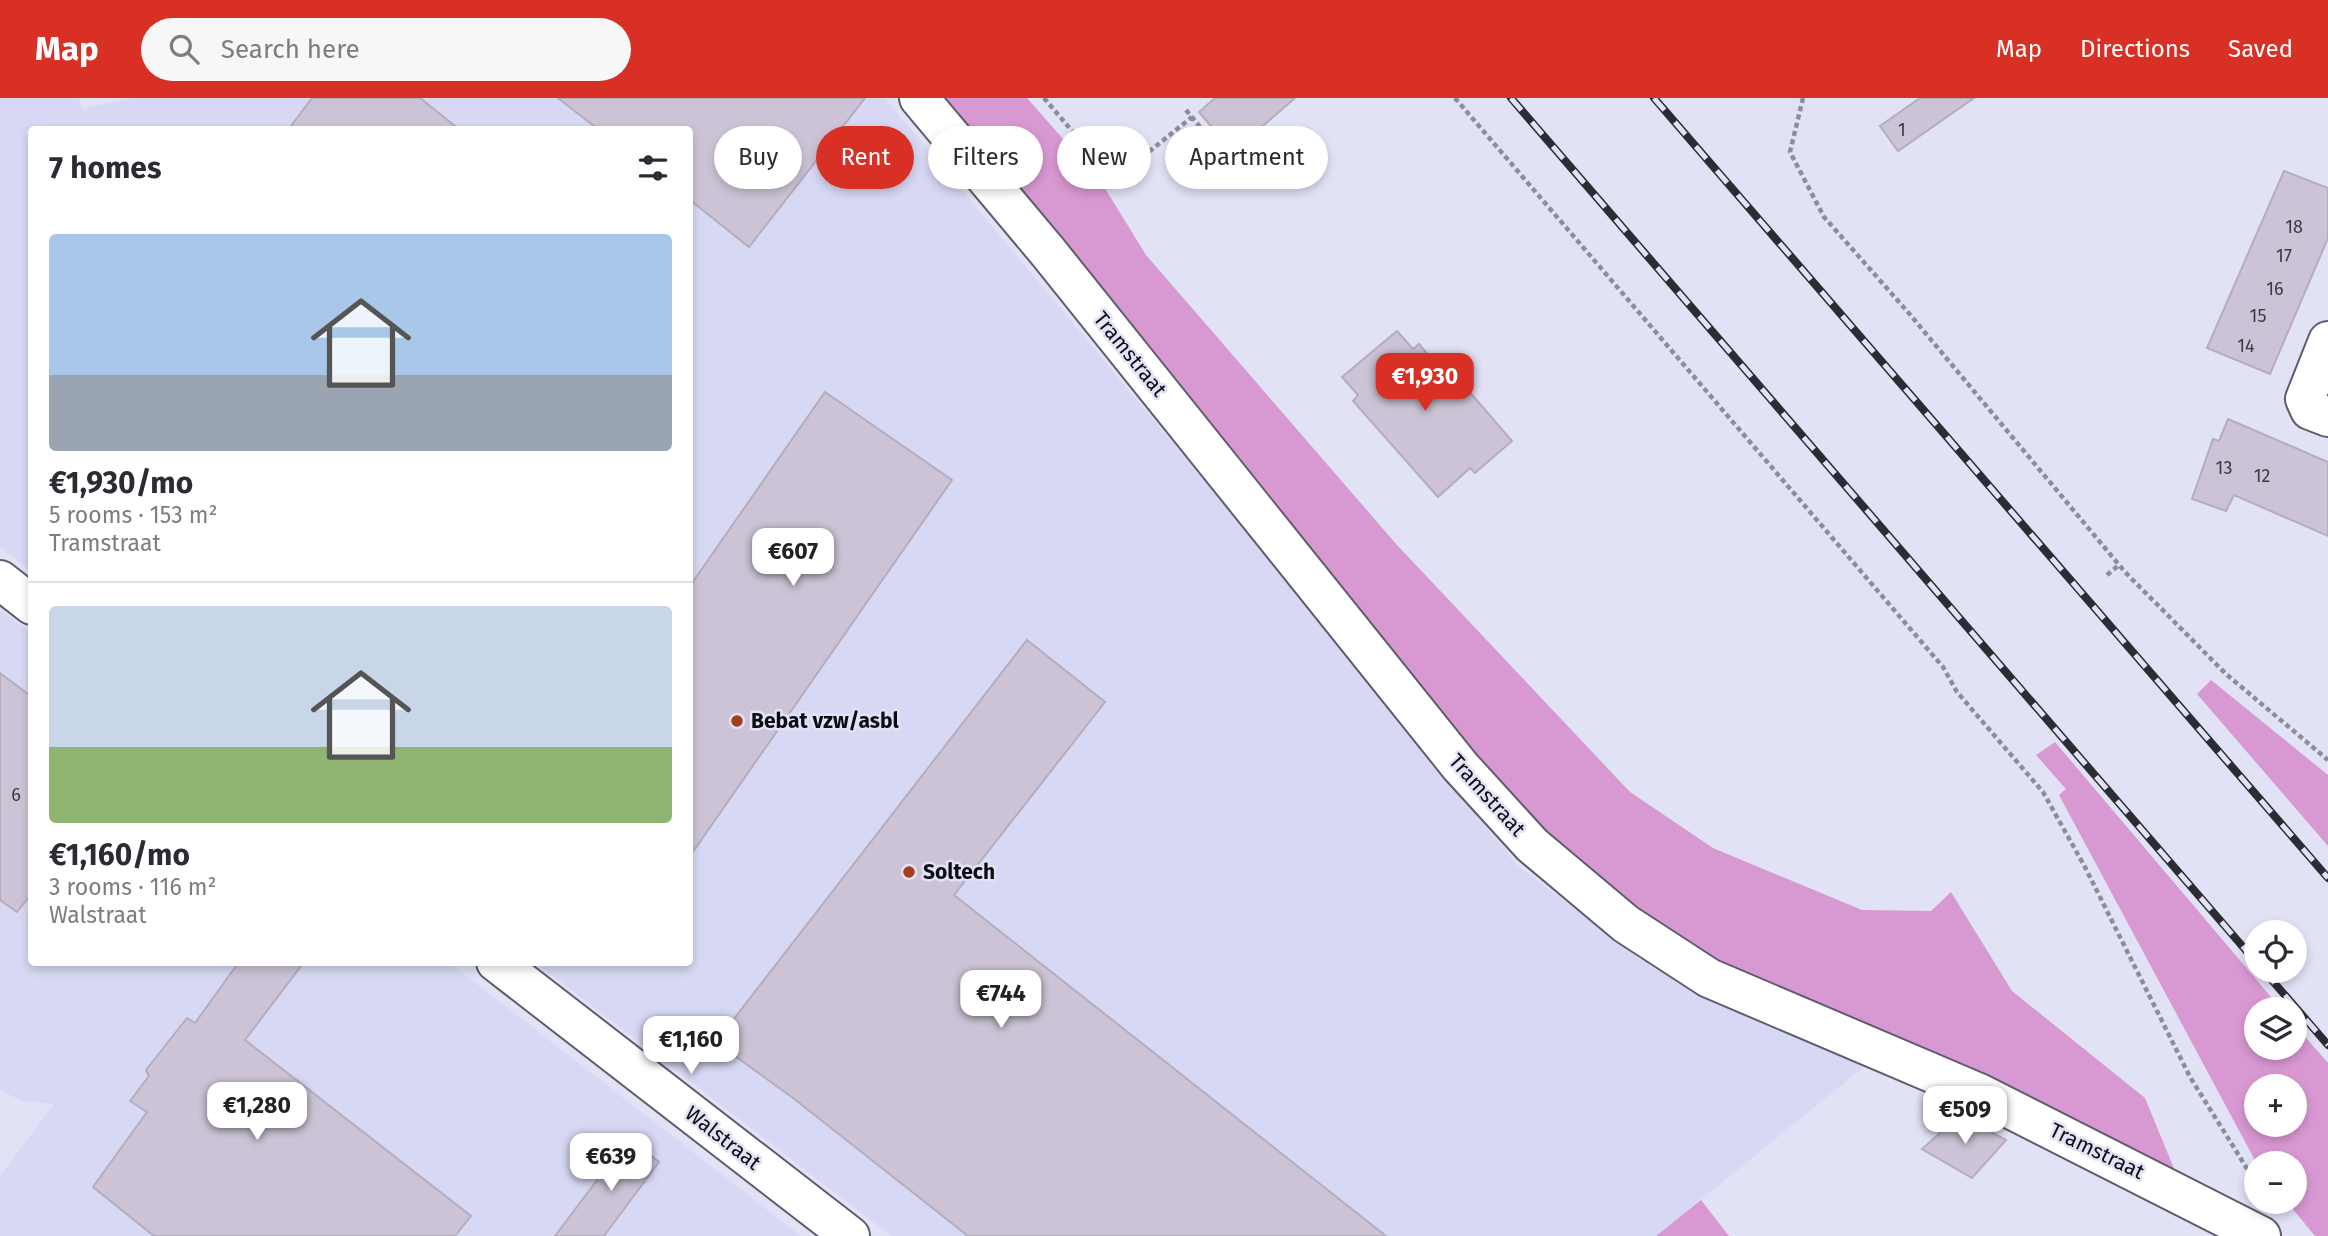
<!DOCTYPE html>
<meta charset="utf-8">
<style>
:root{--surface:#fff;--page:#f7f7f7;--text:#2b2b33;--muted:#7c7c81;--line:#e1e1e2;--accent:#d93025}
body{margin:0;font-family:"Fira Sans",sans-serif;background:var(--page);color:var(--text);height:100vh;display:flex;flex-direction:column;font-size:26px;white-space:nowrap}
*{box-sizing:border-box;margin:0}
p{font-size:23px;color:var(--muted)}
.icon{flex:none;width:38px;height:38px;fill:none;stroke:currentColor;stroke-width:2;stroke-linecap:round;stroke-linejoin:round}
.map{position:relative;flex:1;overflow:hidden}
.drawer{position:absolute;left:28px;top:28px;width:665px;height:840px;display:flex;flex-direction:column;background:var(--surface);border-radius:7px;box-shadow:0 4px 10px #0003}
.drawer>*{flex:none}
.hud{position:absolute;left:714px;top:28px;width:665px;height:63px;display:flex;gap:14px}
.fabs{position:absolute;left:2244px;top:822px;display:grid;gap:14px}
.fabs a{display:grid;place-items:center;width:63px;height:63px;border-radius:50%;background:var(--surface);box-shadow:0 4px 10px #0003;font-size:35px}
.price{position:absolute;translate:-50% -60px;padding:0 16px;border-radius:14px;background:#fff;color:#222;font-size:23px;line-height:46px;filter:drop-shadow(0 2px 4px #0008)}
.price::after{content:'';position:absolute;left:50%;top:42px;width:21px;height:16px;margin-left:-10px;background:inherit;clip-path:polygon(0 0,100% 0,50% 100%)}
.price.on{background:var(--accent);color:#fff}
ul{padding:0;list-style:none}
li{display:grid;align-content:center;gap:14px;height:371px;padding:0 21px}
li+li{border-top:2px solid var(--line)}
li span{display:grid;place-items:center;height:217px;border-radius:7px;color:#555}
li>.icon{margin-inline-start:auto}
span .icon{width:126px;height:126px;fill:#fffc;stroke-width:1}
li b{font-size:30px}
h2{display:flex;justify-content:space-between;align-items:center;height:84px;padding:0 21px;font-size:30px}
.chip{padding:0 24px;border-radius:32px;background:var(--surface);box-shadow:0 4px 10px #0003;font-size:24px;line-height:63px}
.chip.on{background:var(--accent);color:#fff}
header{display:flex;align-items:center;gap:42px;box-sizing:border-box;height:98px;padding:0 35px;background:var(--accent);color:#fff}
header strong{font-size:33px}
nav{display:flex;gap:38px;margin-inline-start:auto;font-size:24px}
.search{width:490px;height:63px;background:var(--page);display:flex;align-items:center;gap:18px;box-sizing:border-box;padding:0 24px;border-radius:38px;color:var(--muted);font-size:26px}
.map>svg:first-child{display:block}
.built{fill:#d7d8f3}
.green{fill:#d898d2;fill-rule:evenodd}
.building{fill:#ccc4d6;stroke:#b5acbe;stroke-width:2}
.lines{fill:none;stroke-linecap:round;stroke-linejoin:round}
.minor-casing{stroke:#5d5d6e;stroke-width:42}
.path{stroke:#8c8d9b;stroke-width:4.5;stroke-dasharray:5 3.5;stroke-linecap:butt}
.minor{stroke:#fff;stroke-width:38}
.rail-casing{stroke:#2c2c35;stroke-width:8}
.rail{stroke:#e1e2f5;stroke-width:5;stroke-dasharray:16;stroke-linecap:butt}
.poi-dot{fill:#a53d1e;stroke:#e1e2f5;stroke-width:2.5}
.labels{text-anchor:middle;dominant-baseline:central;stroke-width:5;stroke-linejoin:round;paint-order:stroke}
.number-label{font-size:18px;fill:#3c3a44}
.street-label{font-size:21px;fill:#0c0c13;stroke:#e1e2f5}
.poi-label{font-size:21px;font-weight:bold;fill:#0c0c13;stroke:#e1e2f5;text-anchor:start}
</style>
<header>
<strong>Map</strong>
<div class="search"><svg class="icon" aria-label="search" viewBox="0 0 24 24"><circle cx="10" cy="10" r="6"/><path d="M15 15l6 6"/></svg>Search here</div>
<nav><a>Map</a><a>Directions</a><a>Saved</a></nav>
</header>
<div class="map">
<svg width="2328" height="1138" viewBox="0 0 2328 1138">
<rect width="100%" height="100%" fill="#e1e2f5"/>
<path class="built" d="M0,0H79L82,11L131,0H885L1203,381L1517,767L1640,861L1865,968L1656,1138H891L536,865L690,864V32H32L31,473L0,449Z
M0,511L31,536L32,864L450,865L801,1138H0V1078L54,1006L20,1002L0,992Z"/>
<path class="green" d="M942,0H1027L1101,84L1146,157L1397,447L1630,694L1713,750L1862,812L1931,813L1951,794L2012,893L2145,1000L2175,1073L1779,897L1661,833L1522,711Z
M2211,582L2328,677V748L2197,596Z
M2055,644L2282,912H2256V950H2294V926L2328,965V1138H2315L2287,1104H2294V1066H2257L2059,697L2066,691L2036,657ZM2256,989H2294V1027H2256Z
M1701,1102L1729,1138H1656Z"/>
<path class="building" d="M312,0H420L460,32H288Z
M558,0H865L749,149L690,102V32H599Z
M1215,0H1295L1233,54L1199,14Z
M1920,0H1974L1898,53L1880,28Z
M2284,73L2328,90V140L2270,276L2207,250Z
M1397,233L1413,251L1419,246L1447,279L1454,276L1512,343L1475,375L1470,370L1438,399L1353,303L1358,297L1342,279Z
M825,294L952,382L690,758V488Z
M2228,321L2328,364V438L2234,397L2226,413L2192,401L2213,341L2219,343Z
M1027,542L1105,604L954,797L1386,1138H968L793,1000L716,944Z
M0,575L32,599V795L17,814L0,802Z
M239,864H304L245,942L471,1118L455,1138H154L93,1089L147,1014L130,1003L149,978L146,972L187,920L195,925Z
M1960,1017L2006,1042L1972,1080L1922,1051Z
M629,1040L659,1064L604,1138H555Z"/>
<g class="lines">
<defs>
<path id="minor" d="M919,0L1048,154L1460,668L1532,747L1626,826L1709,880L1979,995L2261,1138
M2328,243L2305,301L2310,312L2328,319
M0,482L32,507
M496,864L850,1138"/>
</defs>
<use href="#minor" class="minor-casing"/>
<path class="path" d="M1044,0L1114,82L1192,19
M1455,0L1943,569L1957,594L2043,694L2085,769L2190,979L2256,1085
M1803,0L1790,54L1824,119L1907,213L2125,474L2226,576L2328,662
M1186,12L1235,71
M2107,477L2119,467"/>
<use href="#minor" class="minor"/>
<defs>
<path id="rail" d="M1511,0L2256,864
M1654,0L2328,780
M2264,873L2328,947"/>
</defs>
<use href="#rail" class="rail-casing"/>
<use href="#rail" class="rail"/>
</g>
<g class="poi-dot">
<circle cx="737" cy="623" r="7"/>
<circle cx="909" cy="774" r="7"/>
</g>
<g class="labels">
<g class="number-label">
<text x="1902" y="32">1</text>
<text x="2294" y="129">18</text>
<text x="2284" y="158">17</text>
<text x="2275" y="191">16</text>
<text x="2258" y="218">15</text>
<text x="2246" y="248">14</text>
<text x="2224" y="370">13</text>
<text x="2262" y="378">12</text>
<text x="16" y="697">6</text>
</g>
<g class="street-label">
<text transform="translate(1130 256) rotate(51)">Tramstraat</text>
<text transform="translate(1487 697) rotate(48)">Tramstraat</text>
<text transform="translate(723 1040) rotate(38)">Walstraat</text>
<text transform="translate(2097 1053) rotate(26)">Tramstraat</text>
</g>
<g class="poi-label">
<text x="751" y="623">Bebat vzw/asbl</text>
<text x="923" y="774">Soltech</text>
</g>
</g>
</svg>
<div class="fabs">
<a><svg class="icon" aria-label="locate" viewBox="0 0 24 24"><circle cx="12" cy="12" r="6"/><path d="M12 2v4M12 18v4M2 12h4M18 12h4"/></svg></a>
<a><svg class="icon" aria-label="layers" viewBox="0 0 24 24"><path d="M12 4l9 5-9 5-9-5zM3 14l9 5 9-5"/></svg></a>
<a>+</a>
<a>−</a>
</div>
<b class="price on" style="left:1425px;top:315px">€1,930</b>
<b class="price" style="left:793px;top:490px">€607</b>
<b class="price" style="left:1001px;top:932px">€744</b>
<b class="price" style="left:691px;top:978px">€1,160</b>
<b class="price" style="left:257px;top:1044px">€1,280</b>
<b class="price" style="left:1965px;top:1048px">€509</b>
<b class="price" style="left:611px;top:1095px">€639</b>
<div class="hud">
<a class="chip">Buy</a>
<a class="chip on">Rent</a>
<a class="chip">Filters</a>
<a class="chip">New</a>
<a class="chip">Apartment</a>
</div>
<section class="drawer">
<h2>7 homes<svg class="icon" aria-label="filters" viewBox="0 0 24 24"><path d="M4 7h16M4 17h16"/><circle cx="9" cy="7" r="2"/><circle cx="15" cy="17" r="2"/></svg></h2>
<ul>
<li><span style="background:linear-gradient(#a9c7e8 65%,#9aa5b1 0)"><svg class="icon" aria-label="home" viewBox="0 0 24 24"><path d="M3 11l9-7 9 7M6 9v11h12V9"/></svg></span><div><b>€1,930/mo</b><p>5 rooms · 153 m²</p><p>Tramstraat</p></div></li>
<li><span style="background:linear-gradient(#c9d6e8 65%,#8fb573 0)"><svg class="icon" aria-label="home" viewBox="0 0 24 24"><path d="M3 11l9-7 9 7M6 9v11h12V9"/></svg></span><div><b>€1,160/mo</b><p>3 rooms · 116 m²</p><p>Walstraat</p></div></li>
</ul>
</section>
</div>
